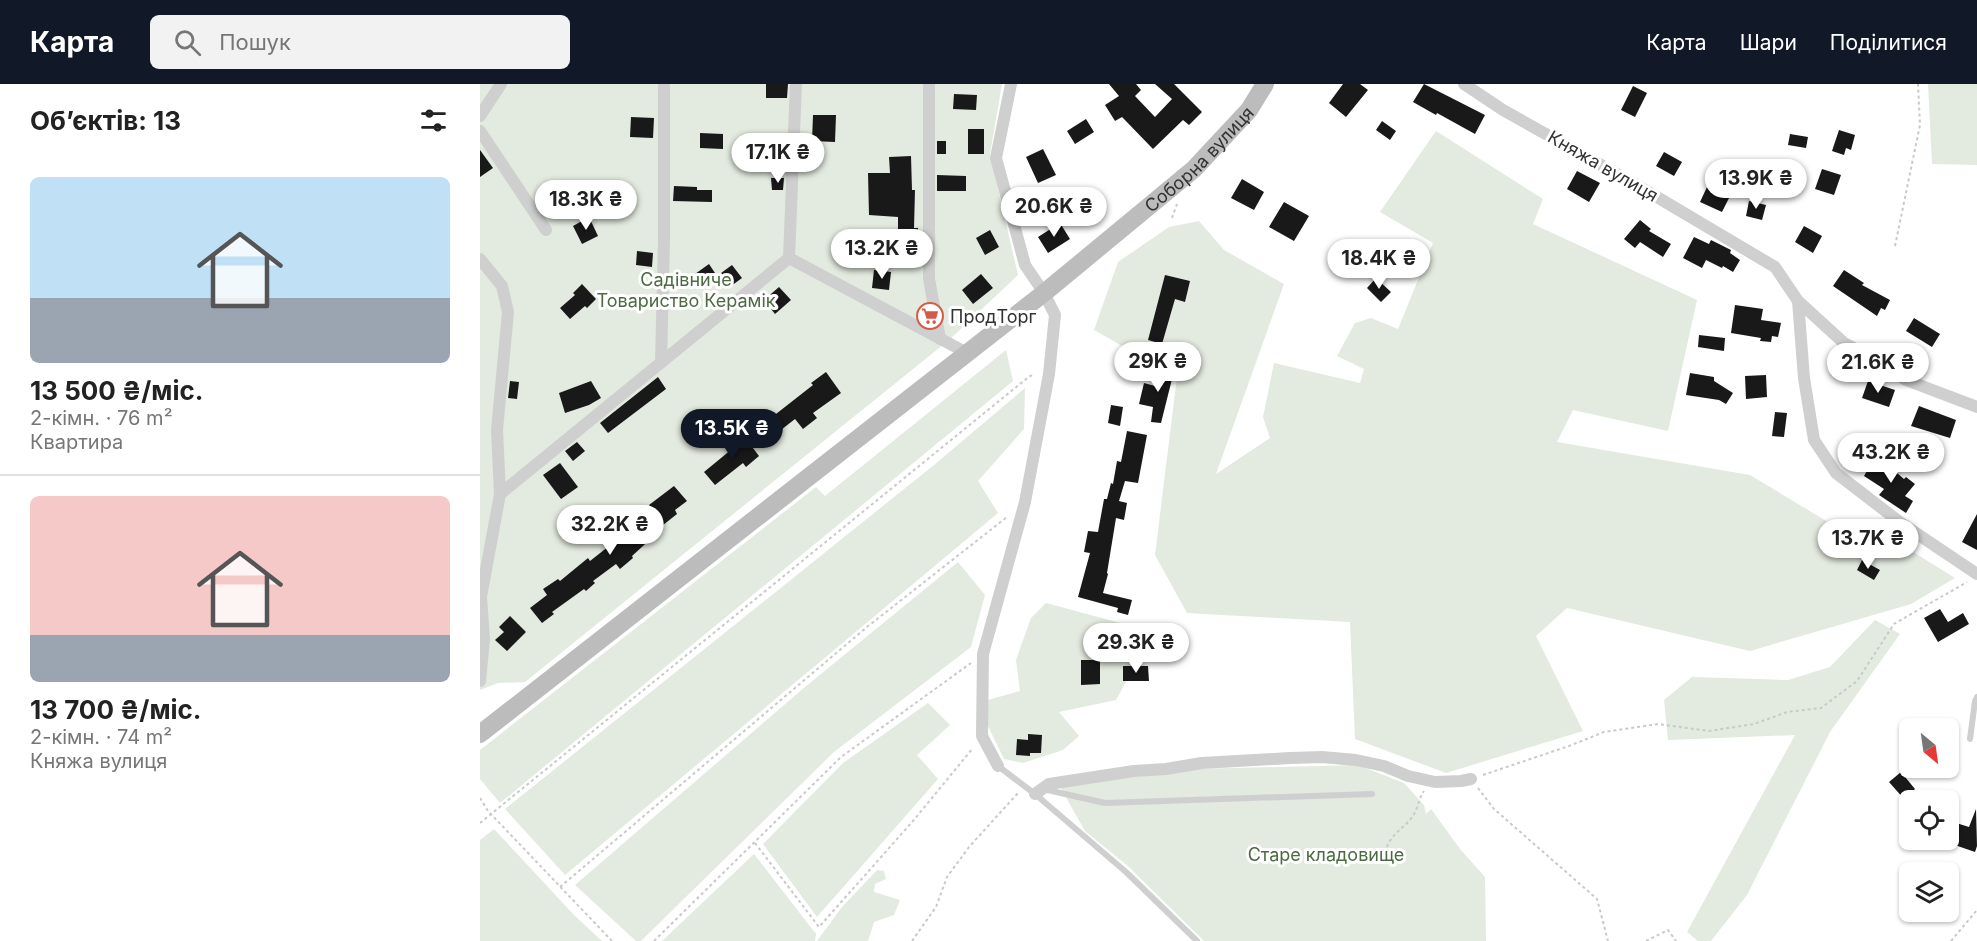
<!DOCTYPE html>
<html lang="uk">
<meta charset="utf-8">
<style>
:root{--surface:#fff;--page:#f2f2f2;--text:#222;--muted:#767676;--line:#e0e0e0;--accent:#111827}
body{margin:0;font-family:Inter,sans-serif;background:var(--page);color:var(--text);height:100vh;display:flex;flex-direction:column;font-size:22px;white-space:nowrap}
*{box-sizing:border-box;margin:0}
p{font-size:20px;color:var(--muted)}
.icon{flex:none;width:33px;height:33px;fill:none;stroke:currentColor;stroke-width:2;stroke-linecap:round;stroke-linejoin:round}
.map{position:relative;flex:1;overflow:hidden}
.details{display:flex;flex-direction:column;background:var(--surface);width:480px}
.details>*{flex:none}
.needle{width:39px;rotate:151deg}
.fabs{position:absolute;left:1419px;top:634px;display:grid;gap:12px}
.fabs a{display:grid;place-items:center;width:60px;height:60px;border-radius:9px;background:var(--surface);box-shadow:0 2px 4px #0004;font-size:30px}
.price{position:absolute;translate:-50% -51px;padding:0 14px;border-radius:21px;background:#fff;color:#222;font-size:20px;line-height:39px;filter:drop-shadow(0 2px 3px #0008)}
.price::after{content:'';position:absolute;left:50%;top:36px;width:18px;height:14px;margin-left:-9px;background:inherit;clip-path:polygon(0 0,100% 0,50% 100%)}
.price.current{background:var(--accent);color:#fff}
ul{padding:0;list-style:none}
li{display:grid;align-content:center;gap:12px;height:318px;padding:0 30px}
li+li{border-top:2px solid var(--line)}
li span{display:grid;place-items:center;height:186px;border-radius:9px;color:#555}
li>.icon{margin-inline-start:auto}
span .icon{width:108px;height:108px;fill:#fffc;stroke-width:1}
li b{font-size:26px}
h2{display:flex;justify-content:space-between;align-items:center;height:72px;padding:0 30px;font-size:26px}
header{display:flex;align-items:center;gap:36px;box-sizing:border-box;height:84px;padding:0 30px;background:var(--accent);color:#fff}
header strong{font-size:28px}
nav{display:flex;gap:33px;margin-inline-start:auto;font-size:21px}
.search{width:420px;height:54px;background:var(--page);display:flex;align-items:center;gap:15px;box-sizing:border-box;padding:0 21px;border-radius:9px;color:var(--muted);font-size:22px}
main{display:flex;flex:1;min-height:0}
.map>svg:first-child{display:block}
.green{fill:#e3eadf}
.building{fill:#191919}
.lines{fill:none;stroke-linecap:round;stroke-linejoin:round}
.path{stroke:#c9c9c9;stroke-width:2;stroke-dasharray:3 3;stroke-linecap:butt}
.service{stroke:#cfcfcf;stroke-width:6}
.minor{stroke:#cfcfcf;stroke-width:12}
.secondary{stroke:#bcbcbc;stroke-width:18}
.labels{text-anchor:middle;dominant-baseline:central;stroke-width:6;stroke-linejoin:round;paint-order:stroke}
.street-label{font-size:18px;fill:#323232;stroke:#fff}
.park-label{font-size:18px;fill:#4d6a43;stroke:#fff}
.poi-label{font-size:18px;fill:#323232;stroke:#fff;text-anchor:start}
</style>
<header>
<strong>Карта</strong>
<div class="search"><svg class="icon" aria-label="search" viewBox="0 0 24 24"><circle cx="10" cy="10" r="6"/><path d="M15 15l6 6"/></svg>Пошук</div>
<nav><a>Карта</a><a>Шари</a><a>Поділитися</a></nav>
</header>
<main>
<section class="details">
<h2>Об’єктів: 13<svg class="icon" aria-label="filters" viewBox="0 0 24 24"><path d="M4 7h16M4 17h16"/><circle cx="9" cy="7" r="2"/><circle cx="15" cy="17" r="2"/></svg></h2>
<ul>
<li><span style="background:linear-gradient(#bfe0f5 65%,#9aa5b1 0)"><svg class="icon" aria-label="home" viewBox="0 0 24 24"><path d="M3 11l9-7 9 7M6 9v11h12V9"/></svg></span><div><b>13 500 ₴/міс.</b><p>2-кімн. · 76 m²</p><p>Квартира</p></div></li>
<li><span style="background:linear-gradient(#f6c9c9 75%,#9aa5b1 0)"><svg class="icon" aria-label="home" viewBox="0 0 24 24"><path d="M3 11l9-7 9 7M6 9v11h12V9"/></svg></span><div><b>13 700 ₴/міс.</b><p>2-кімн. · 74 m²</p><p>Княжа вулиця</p></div></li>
</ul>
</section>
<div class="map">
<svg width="1497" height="857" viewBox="0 0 1497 857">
<rect width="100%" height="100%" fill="#fff"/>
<path class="green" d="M0,0H522L510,70L538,191L469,256L45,598L18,599L0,606Z
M1448,0H1497V81L1452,80Z
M956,47L1063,115L1053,140L1217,216L1188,347L1093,326L1077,358L1270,391L1386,461L1401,448L1475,494L1431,520L1270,567L1087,524L1056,552L1103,647L966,689L875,655L870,538L707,529L675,471L697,293L614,246L638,178L689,143L719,137L744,166L804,200L736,390L790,354L783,333L794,279L880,299L884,285L857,272L875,239L891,234L918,245L953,159L900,128Z
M526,266L533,297L20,719L0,695V666L336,403L345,412Z
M545,304L544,345L498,397L518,429L85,791L25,725L454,381Z
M478,478L505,511L491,563L354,668L161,857H156L95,801L325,603Z
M566,519L644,540L657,578L636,616L579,628L599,652L583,666L543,679L524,675L506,638L508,616L540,607L536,576L551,534Z
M1395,536L1420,550L1350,648L1267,811L1231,857H1218L1207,848L1315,651L1188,656L1184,616L1212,593L1308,596L1350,583Z
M448,619L470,641L437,671L458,695L337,833L283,760L363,679Z
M878,681L924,699L944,721L946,730L951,725L980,765L1005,793L1006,857H724L649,783L605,747L580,703L713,685Z
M14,745L94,831L122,857H0V756Z
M274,770L336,850L335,857H182Z
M397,786L404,787L406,795L395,800L394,808L420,816L414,831L394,838L388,857H337L362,823Z"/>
<path class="building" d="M286,0H308L307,14H286Z
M629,0H656L661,6L655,12L675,33L692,15L675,0H694L722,28L709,41L703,36L673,65L642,33L635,37L625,21L639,12Z
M863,0H880L888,6L866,33L849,19Z
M944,0L1005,31L995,50L957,29L956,31L933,18Z
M1153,2L1167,9L1155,33L1141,26Z
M474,10L497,11L496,26L473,25Z
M333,31H356L355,58L332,57Z
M151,33L174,34L173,54L150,53Z
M606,35L614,48L595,60L587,47Z
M902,37L916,47L910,56L896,46Z
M488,45H504V70H488Z
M1359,46L1375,51L1371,66L1366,64L1364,71L1352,67Z
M220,49L243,50V65L220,64Z
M1310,50L1328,53L1326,64L1308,61Z
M457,57H466V70H457Z
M563,65L576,91L558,99L546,73Z
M0,66L13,84L0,93Z
M1184,68L1202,78L1194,92L1176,82Z
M431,72L432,106H435L434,144H438V160H418V133L389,131L388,89H410L409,73Z
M1342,85L1361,91L1354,111L1335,105Z
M1097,87L1120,99L1109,118L1087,105Z
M457,91L486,92V107H457Z
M291,94H304L303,106H292Z
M762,95L784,108L774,126L751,114Z
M194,102L217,103V106H232V118L193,117Z
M1227,103L1249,114L1242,128L1220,118Z
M1269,117L1286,121L1282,136L1266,132Z
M804,118L829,132L814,157L789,143Z
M109,133L118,152L102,160L93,142Z
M1160,136L1171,145L1169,147L1191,160L1183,173L1160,158L1155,164L1144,155Z
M580,139L590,155L568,169L558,153Z
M1324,142L1342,152L1333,169L1315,158Z
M510,146L519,163L505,171L496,154Z
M1214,153L1229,160L1231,156L1251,166L1250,169L1260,176L1253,188L1243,182L1242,184L1226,176L1222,184L1203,174Z
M157,167L173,169L172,183L156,181Z
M229,180L235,189L220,198L215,190Z
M252,181L262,194L247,205L237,192Z
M394,186L411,188L409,206L392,204Z
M1364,186L1384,199L1382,201L1410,216L1405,226L1401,224L1397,232L1353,202Z
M501,190L513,204L493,220L482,206Z
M685,191L710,197L705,218L695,215L682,260L668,256Z
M896,194L911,208L901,218L887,204Z
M102,200L116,215L107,224L105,222L90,235L80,224L95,211L93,209Z
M299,203L311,216L295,230L284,216Z
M1255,221L1283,225L1281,236L1301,239L1298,253L1292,252L1291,258L1280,257L1281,254L1251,249Z
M1434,234L1460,250L1452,263L1426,247Z
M1219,251L1245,254L1244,267L1218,263Z
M681,279L695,283L681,339L671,338L673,323L659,320L664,299L675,302Z
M346,288L361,309L333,329L337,334L323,345L315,335L297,349L287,337L333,301L331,299Z
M1210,289L1234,293V297L1253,309L1246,320L1239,316L1206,311Z
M1286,291L1287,313L1266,315L1265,292Z
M178,293L186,305L128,349L120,339Z
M30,297L39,298L37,315L28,314Z
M111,297L121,314L109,321L85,329L79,309Z
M1388,297L1415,306L1409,323L1382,314Z
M631,321L643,323L640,342L628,339Z
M1439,322L1476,336L1470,354L1431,342Z
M1295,328L1307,329L1304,353L1292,352Z
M647,347L667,351L658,399L645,397L639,417L647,419L644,436L636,434L627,489L628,490L623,509L652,516L648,531L637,528L638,524L598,513L610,469L604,468L608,447L618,448L624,415H627L631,399L633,400L637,377L641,378Z
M263,351L279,372L266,383L263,379L235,401L224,388L252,365L249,361Z
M97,358L105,367L93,377L85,367Z
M1395,373L1410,383L1424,395L1426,393L1435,400L1425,412L1433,417L1426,429L1399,411L1404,405L1384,392Z
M80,379L98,403L81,415L63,391Z
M194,402L207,417L195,426L197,430L173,449L175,451L152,472L153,474L140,485L136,480L113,497L115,499L106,507L104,505L72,528L74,530L62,539L50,524L67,511L63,505L78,495L80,497L108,474L110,477L148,447L172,425L169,421Z
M1497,430V466L1482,458Z
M1382,476L1400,486L1394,496L1377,486Z
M1460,525L1468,538L1483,529L1489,540L1458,558L1444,534Z
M30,532L46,548L27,567L15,556L24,548L19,543Z
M601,576H620V600L601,601Z
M643,582H668L669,597H643Z
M548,650L562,651L561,669H550V672L536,671L537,655L548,656Z
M1421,688L1435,705L1424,715L1409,698Z
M1496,725L1497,762L1495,768L1466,758L1468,756L1473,738L1489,743Z"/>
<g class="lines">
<path class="path" d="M692,134L697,120
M1415,162L1440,41L1438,0
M1003,691L1089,662L1124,648L1178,640L1229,647L1274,640L1307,628L1341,624L1377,597L1414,540L1487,498
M998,704L1014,725L1117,815L1128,857
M0,714L8,727L132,857
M0,739L535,304L550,292L555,291
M275,759L339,843L433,737L493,664
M907,763C913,747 926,744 934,730C938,723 939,714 944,707
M80,803L387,543L527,433
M174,857L361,673L491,579
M432,857L456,823L467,793L489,763L538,709
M1166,857L1188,846L1196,857
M1471,857L1497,826"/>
<path class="service" d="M1490,655L1495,617L1497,613
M518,682L555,710L646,788L717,857
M563,705L625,719L892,710"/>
<path class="minor" d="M449,0V195L460,255
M984,0L1023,26L1155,100L1295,183L1318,217L1324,294L1334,356L1356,389L1421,439L1497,490
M0,32L21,0
M0,47L66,146
M309,174L316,0
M0,175L22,202L28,228L17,346L20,410L1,513L4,555L0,597
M1318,217L1364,259L1395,275L1426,296L1497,323
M181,279L184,157V0
M20,410L309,174L487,269
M518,682L502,652L503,570L545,418L569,290L575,231L564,209L545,181L516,74L531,0
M555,710L569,700L654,687L686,685L722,679L810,674L842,673L876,676L904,682L928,692L955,698L981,697L991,695"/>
<path class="secondary" id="s1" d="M0,650L564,209L714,85L769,26L785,0"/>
</g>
<defs>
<symbol id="supermarket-ring" viewBox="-11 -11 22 22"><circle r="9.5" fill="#fff" stroke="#d55b48" stroke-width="1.5"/><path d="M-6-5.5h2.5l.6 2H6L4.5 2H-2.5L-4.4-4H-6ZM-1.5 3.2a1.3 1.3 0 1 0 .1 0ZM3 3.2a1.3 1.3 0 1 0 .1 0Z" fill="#d55b48"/></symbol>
</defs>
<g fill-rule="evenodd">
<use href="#supermarket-ring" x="435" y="217" width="30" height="30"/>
</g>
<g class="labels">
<g class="street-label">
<text stroke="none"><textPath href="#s1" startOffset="921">Соборна вулиця</textPath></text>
<text transform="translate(1123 82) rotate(30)">Княжа вулиця</text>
</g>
<g class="park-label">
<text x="206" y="195">Садівниче<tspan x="206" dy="21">Товариство Керамік</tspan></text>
<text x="846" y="770">Старе кладовище</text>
</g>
<g class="poi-label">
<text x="470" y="232">ПродТорг</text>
</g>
</g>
</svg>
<div class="fabs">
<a><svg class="needle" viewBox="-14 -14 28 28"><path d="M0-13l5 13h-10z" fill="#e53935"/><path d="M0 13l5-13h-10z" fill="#767676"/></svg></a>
<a><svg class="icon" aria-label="locate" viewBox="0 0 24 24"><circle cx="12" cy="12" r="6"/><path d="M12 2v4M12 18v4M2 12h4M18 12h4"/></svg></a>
<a><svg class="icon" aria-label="layers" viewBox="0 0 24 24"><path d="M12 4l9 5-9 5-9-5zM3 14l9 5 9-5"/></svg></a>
</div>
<b class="price" style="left:298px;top:100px">17.1K ₴</b>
<b class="price" style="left:1276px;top:126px">13.9K ₴</b>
<b class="price" style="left:106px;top:147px">18.3K ₴</b>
<b class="price" style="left:574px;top:154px">20.6K ₴</b>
<b class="price" style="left:402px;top:196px">13.2K ₴</b>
<b class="price" style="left:899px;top:206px">18.4K ₴</b>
<b class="price" style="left:678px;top:309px">29K ₴</b>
<b class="price" style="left:1398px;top:310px">21.6K ₴</b>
<b class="price current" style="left:252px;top:376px">13.5K ₴</b>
<b class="price" style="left:1411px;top:400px">43.2K ₴</b>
<b class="price" style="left:130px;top:472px">32.2K ₴</b>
<b class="price" style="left:1388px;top:486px">13.7K ₴</b>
<b class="price" style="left:656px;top:590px">29.3K ₴</b>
</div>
</main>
